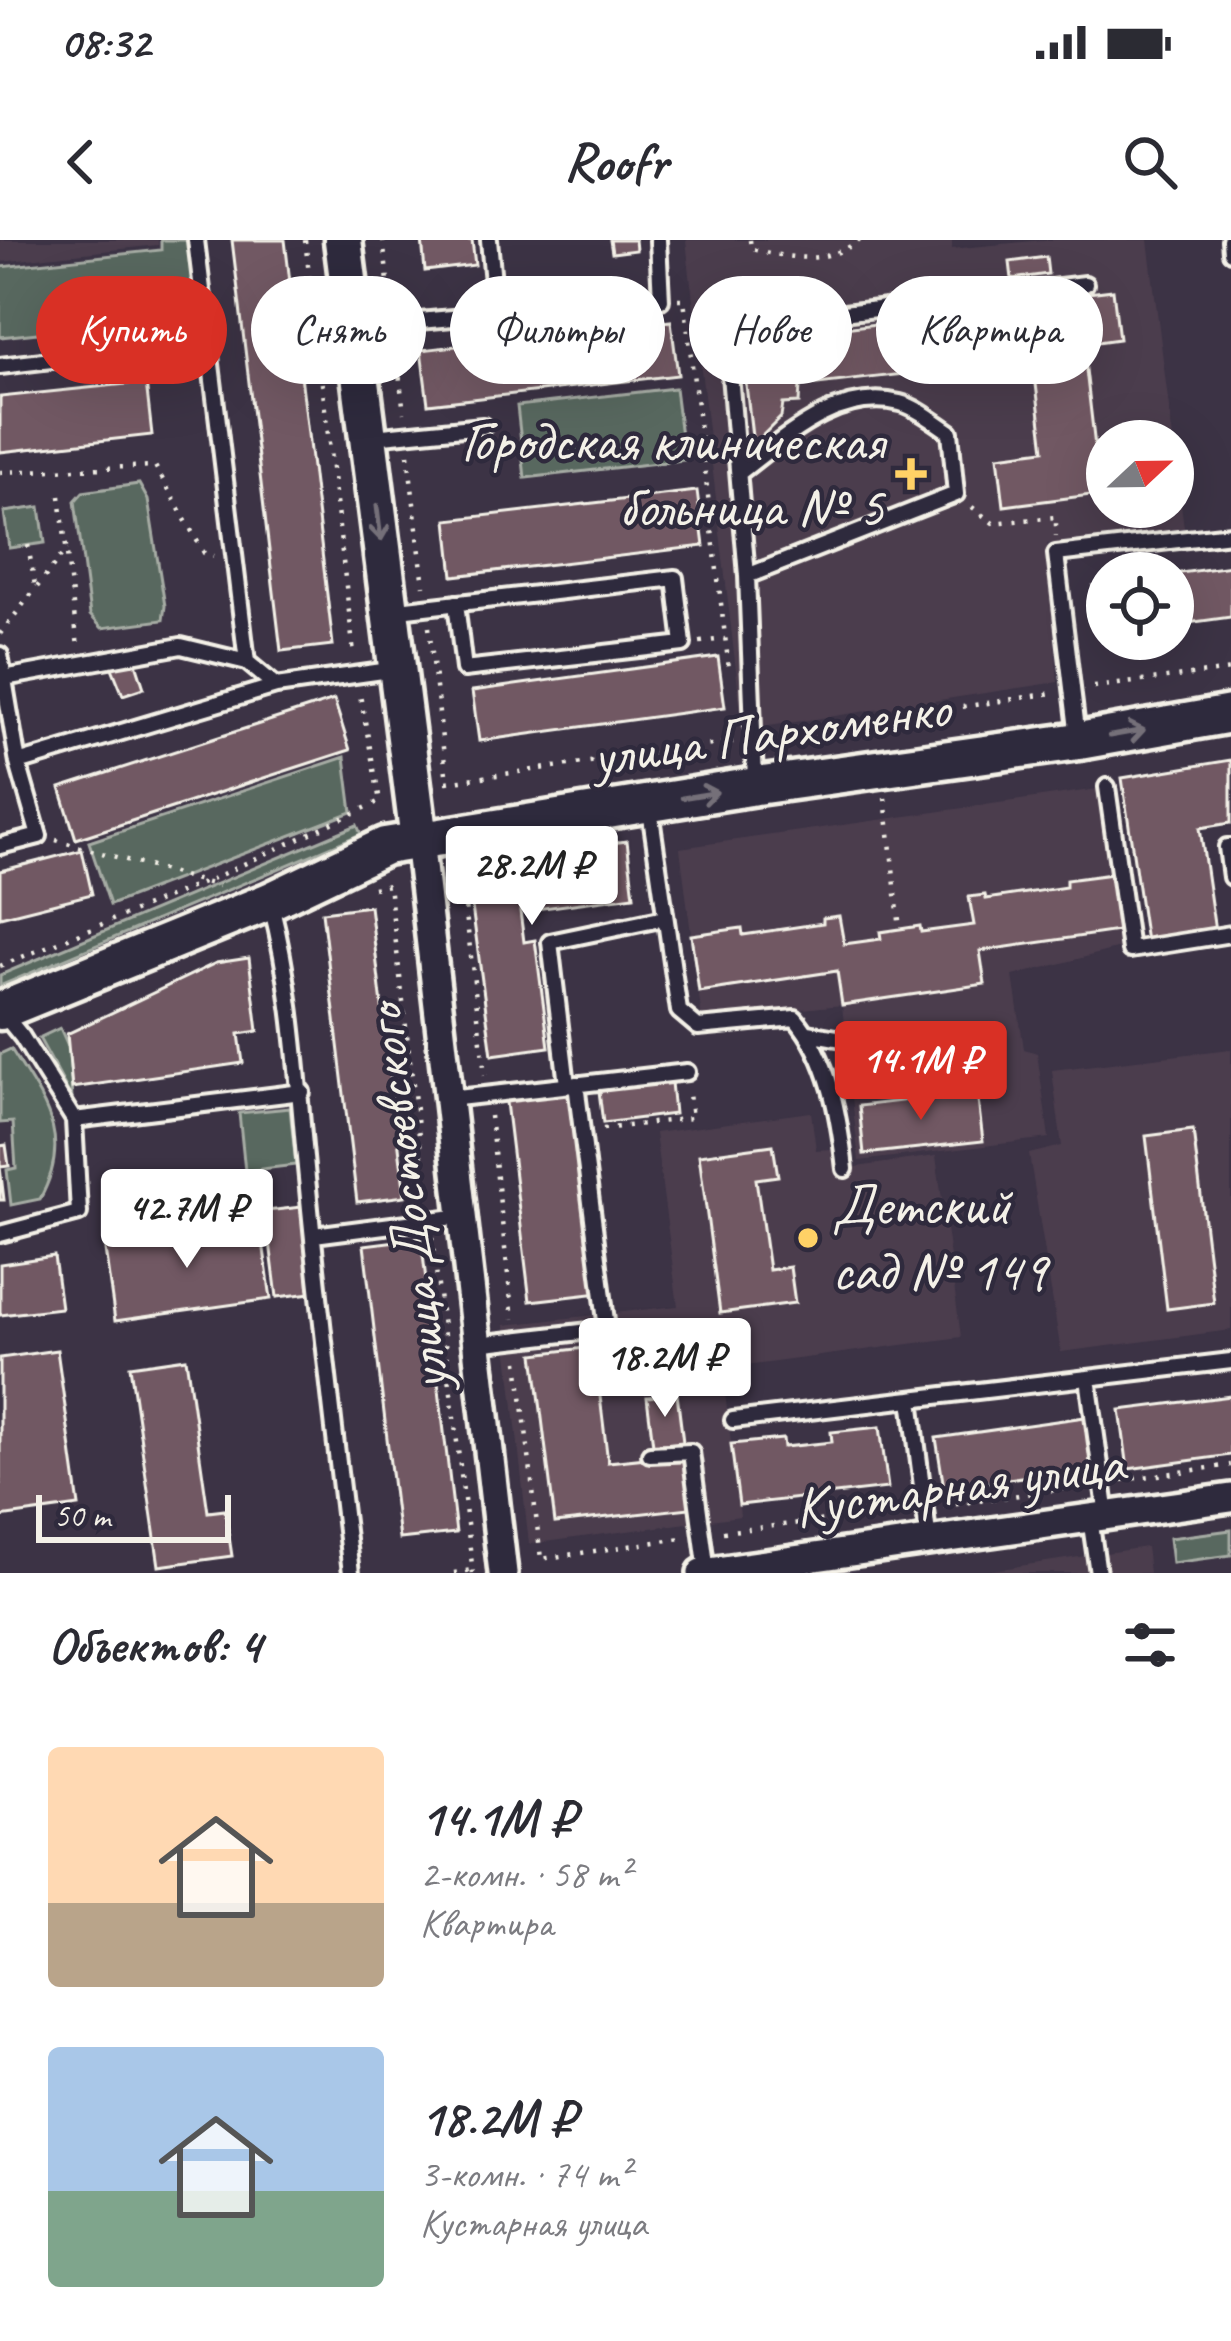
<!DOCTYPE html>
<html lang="ru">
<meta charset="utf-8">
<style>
:root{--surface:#fff;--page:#f7f7f7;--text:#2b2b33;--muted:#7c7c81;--accent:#d93025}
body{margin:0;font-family:Caveat,sans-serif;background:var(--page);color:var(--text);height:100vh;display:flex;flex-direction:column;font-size:45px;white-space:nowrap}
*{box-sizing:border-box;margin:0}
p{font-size:39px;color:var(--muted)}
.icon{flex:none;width:66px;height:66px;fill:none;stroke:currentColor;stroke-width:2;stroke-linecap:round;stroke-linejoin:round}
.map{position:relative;height:1333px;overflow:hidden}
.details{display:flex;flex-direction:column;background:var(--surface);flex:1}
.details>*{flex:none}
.hud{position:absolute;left:36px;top:36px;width:1161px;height:108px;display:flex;gap:24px}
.needle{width:78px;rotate:68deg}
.fabs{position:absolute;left:1086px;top:180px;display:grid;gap:24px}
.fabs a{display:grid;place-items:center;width:108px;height:108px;border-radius:50%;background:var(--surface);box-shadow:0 12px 48px #0002;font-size:60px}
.scale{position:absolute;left:36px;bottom:30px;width:195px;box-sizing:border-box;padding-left:12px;border:6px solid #f4f1e8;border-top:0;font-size:33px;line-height:42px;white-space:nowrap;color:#f4f1e8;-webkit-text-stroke:9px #2f2a3d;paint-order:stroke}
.price{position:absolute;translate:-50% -102px;padding:0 27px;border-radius:12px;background:#fff;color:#222;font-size:39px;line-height:78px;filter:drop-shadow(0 3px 6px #0008)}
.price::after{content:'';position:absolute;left:50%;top:72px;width:36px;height:27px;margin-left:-18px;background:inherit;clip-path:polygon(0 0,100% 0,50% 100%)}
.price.on{background:var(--accent);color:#fff}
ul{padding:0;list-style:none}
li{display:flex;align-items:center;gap:36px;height:300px;padding:0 48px}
li span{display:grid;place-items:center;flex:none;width:336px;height:240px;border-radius:12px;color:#555}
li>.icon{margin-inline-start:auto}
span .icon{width:144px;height:144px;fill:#fffc;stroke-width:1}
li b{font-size:51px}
h2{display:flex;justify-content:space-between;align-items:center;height:144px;padding:0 48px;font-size:51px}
.tag{padding:0 42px;border-radius:54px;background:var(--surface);box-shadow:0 12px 48px #0002;font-size:42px;line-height:108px}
.tag.on{background:var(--accent);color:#fff}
.status{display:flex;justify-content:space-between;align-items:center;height:84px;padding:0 60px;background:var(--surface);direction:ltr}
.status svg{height:33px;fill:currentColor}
header{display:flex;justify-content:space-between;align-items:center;height:156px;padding:0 48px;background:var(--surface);font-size:54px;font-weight:700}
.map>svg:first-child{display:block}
.built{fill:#4c3e4e;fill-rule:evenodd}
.green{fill:#59685f;stroke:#a6aca4;stroke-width:3}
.building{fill:#715963;stroke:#f4f1e8;stroke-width:3}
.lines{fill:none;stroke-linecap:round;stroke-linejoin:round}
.lane-casing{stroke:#f4f1e8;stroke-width:22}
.street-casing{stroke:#f4f1e8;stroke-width:36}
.secondary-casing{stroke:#f4f1e8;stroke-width:45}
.path{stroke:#f4f1e8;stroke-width:4.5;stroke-dasharray:3 9;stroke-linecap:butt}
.lane{stroke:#2f2a3d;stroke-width:14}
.street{stroke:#2f2a3d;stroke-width:27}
.secondary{stroke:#2f2a3d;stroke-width:36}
.oneway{stroke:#747079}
.poi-dot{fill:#ffd166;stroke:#2f2a3d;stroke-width:4.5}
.labels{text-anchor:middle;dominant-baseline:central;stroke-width:9;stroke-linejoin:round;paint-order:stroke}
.poi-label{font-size:57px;fill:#f4f1e8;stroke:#2f2a3d;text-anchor:end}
.street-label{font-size:57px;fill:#f4f1e8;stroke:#2f2a3d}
</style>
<div class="status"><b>08:32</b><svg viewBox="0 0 49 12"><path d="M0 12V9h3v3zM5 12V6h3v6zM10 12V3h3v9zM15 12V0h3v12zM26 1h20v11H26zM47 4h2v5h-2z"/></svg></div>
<header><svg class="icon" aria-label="back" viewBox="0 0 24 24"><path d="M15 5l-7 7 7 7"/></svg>Roofr<svg class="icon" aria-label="search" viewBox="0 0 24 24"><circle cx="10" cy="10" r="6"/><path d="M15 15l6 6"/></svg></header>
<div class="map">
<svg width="1231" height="1333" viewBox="0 0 1231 1333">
<rect width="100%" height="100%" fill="#3c3345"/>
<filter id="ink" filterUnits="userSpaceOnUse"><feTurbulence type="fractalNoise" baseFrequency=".00833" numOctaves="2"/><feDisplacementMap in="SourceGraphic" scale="24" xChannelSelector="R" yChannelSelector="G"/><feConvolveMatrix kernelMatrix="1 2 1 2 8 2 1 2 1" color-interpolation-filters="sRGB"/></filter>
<g filter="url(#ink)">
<path class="built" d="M0,0H158V5L0,22Z
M686,0H952V9L1044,0H1148L1184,288L1047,304L1058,442L743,490ZM1107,201H1173V267H1107Z
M1098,549L1123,707L1013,736L1024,809L1037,813L1049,898L859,921L842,765L702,779L680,608Z
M1231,809V1090L1061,1112L1029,914L1062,906L1052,830Z
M811,872L816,910L832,909L835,930L936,916L961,1097L722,1129L740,1276L529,1304L505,1085L678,1066L655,893Z
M1146,1307L1149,1333H974Z"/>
<path class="green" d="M161,0H189L197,76L0,97V27L161,10Z
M675,148L684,220L525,238L517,166Z
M139,244L148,260L165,366L163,380L102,388L90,375L75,261L83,252Z
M40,267L45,303L9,308L4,272Z
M345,517L352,572L110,665L89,602Z
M357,585L361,594L0,746V735Z
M60,788L69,808L72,859L39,798Z
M11,809C44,862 74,897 40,959L11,965L7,930L16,928L13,882L0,883V814Z
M290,868L296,925L245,931L239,873Z
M1231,1290V1315L1172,1323L1169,1298Z"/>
<path class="building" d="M232,0H285L333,405L281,411Z
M422,0H472L475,25L425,31Z
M610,0H635L636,10L612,13Z
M1046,17L1048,34L1012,39L1010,22Z
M1113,50L1119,99L1083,104L1095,207L1107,205V253L1004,266L998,216L1044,210L1033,119L800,146L799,163L783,164L781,177L753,205L741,101L1011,67L1013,94L1033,90L1029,60Z
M671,81L678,135L428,164L421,110Z
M146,142L152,195L0,212V157Z
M697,251L704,306L453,336L447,280Z
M1231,326V377L1173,385V334Z
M1107,344V395L1101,396L1093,346Z
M718,417L725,467L479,501L472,451Z
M135,420L144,448L123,455L112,428Z
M334,460L350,510L76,599L60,548Z
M1231,520V583L1200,588L1215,691L1146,702L1122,538Z
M627,601L634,656L520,671L524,702L535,700L549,807L492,815L466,622Z
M82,610L92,654L0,677V631Z
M1112,634L1118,691L980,711L985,744L842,765L837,731L699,752L691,695L742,688L743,695L823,683V678L839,676L844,704L881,699L880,692L920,686L921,692L974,685L969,657L985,655L986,659L1066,647V640Z
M370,666L405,956L357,962L322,672Z
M249,718L258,791L239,794L243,823L72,848L67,794L216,723Z
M671,842L674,874L603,883L599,851Z
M575,846L600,1053L530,1061L505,854Z
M977,852L983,901L864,914L859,866Z
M1193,890L1214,1063L1167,1069L1146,896Z
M6,905L9,926L0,927L4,960H0V906Z
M773,905L778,936L756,939L769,1030L790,1027L795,1063L720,1073L699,915Z
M160,931L163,959L139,962L136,933Z
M135,949L136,965L110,968L109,952Z
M194,953L195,967L170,970L168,956Z
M302,967L312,1053L277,1057L266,971Z
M260,981L271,1059L115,1081L104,1002Z
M421,998L456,1293L399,1299L364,1005Z
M54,1016L61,1068L0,1075V1024Z
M594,1107L608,1222L684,1214L690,1268L555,1283L534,1114Z
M57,1110L79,1266L0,1277V1118Z
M186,1118L208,1272L225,1270L232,1316L159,1326L130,1126Z
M677,1154L683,1202L653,1205L647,1157Z
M1231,1156V1215L1128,1229L1120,1170Z
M1085,1177L1092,1227L944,1248L936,1198Z
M880,1187L888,1248L739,1265L731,1204L783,1199L784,1207L832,1202L831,1192Z"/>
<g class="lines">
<defs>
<path id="lane" d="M196,0L247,422L276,446
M1230,0L1231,12
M496,74L661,60L658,0
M354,87L496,74L489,0
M0,126L206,102
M373,197L483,186
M739,233C785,198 837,148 900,163C917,167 936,183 950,192L956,254L747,336
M390,371L675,338L683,404L464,429L456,363
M0,415L18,523
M4,438L181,406L247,422
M1078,498L1056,314L1231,294
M755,541L747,336L726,87L1085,44
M1107,547L1130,710L1231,694
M649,563L679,771L698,787L795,778C830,819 839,877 845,929
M0,606L39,596L18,523L276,446L397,429
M1231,607H1227L1231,637
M271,665C295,759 298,853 308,948C320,1077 336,1205 351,1333
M1,771L22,797L74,880L302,852
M808,793L848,800
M567,845L550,702L665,678
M449,859L687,832
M0,994L79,973L74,880
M314,995L462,976
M477,1104L607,1089L576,844
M1088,1138L1107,1276
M911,1159L929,1302
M733,1180L1231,1121
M650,1214L691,1212L707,1332
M1090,1278L1098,1333"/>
<path id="street" d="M419,600L503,1333
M702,1333L1231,1258"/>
<path id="secondary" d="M343,0L419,600
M0,771L270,661L385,606L756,546L1079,501L1231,474"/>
</defs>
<use href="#lane" class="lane-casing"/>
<use href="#street" class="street-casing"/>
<use href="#secondary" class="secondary-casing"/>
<path class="path" d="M305,0L354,414
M383,0L391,66
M750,0L751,9C791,18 824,26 860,0
M678,59H684L729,429
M395,101L404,173
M408,214L424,346
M0,232L155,226L204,313L213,316
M60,256L78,407
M972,267L993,283L1056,277V296
M28,305L35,346
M429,387L447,542L733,502
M0,394L67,309
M700,402L725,399
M1094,447L1231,430
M773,496L1053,453
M885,558L900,689
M56,600L218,646
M461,632L485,835
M373,648L389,645L427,962
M0,726L205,642L380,561L360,455
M490,876L513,1079
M603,889L692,878L689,854
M432,997L473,1333
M518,1121L541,1319L682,1298
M1122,1240L1231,1225
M944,1266L1081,1246
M723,1292L903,1271
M454,1333L472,1330"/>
<use href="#lane" class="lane"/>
<use href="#street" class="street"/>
<use href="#secondary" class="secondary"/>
</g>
<defs><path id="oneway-shaft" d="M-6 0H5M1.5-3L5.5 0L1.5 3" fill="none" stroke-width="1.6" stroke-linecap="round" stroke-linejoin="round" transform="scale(3)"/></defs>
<g class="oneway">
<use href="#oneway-shaft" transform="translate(379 283) rotate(83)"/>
<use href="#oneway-shaft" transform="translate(1127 493) rotate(-10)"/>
<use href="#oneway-shaft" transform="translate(700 555) rotate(-9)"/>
</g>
</g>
<g class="poi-dot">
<path d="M905 216h12v12h12v12h-12v12h-12v-12h-12v-12h12z"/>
<circle cx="808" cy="998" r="12"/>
</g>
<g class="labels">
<g class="poi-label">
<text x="884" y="201">Городская клиническая<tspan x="884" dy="66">больница № 5</tspan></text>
<text x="832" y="965" text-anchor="start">Детский<tspan x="832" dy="66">сад № 149</tspan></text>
</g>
<g class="street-label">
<text transform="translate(771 492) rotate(-8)">улица Пархоменко</text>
<text transform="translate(406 958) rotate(-97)">улица Достоевского</text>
<text transform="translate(959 1245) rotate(-8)">Кустарная улица</text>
</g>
</g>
</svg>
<div class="fabs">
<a><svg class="needle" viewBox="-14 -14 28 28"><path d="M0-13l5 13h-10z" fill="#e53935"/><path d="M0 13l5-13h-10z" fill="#7c7c81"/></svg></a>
<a><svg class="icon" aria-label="locate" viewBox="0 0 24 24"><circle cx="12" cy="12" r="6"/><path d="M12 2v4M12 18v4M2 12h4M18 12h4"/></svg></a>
</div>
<div class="scale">50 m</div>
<b class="price" style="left:532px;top:688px">28.2M ₽</b>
<b class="price on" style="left:921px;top:883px">14.1M ₽</b>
<b class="price" style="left:187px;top:1031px">42.7M ₽</b>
<b class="price" style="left:665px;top:1180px">18.2M ₽</b>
<div class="hud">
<a class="tag on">Купить</a>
<a class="tag">Снять</a>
<a class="tag">Фильтры</a>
<a class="tag">Новое</a>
<a class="tag">Квартира</a>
</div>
</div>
<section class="details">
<h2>Объектов: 4<svg class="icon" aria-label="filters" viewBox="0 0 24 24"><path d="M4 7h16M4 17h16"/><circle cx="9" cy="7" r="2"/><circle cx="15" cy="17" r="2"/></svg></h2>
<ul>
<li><span style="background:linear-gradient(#ffd9b3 65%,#b9a48a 0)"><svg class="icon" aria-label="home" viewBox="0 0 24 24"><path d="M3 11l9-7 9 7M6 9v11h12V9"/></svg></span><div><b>14.1M ₽</b><p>2-комн. · 58 m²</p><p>Квартира</p></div></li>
<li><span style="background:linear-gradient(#a9c7e8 60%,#7fa58c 0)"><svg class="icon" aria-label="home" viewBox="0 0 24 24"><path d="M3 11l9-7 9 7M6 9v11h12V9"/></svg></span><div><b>18.2M ₽</b><p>3-комн. · 74 m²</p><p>Кустарная улица</p></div></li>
</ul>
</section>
